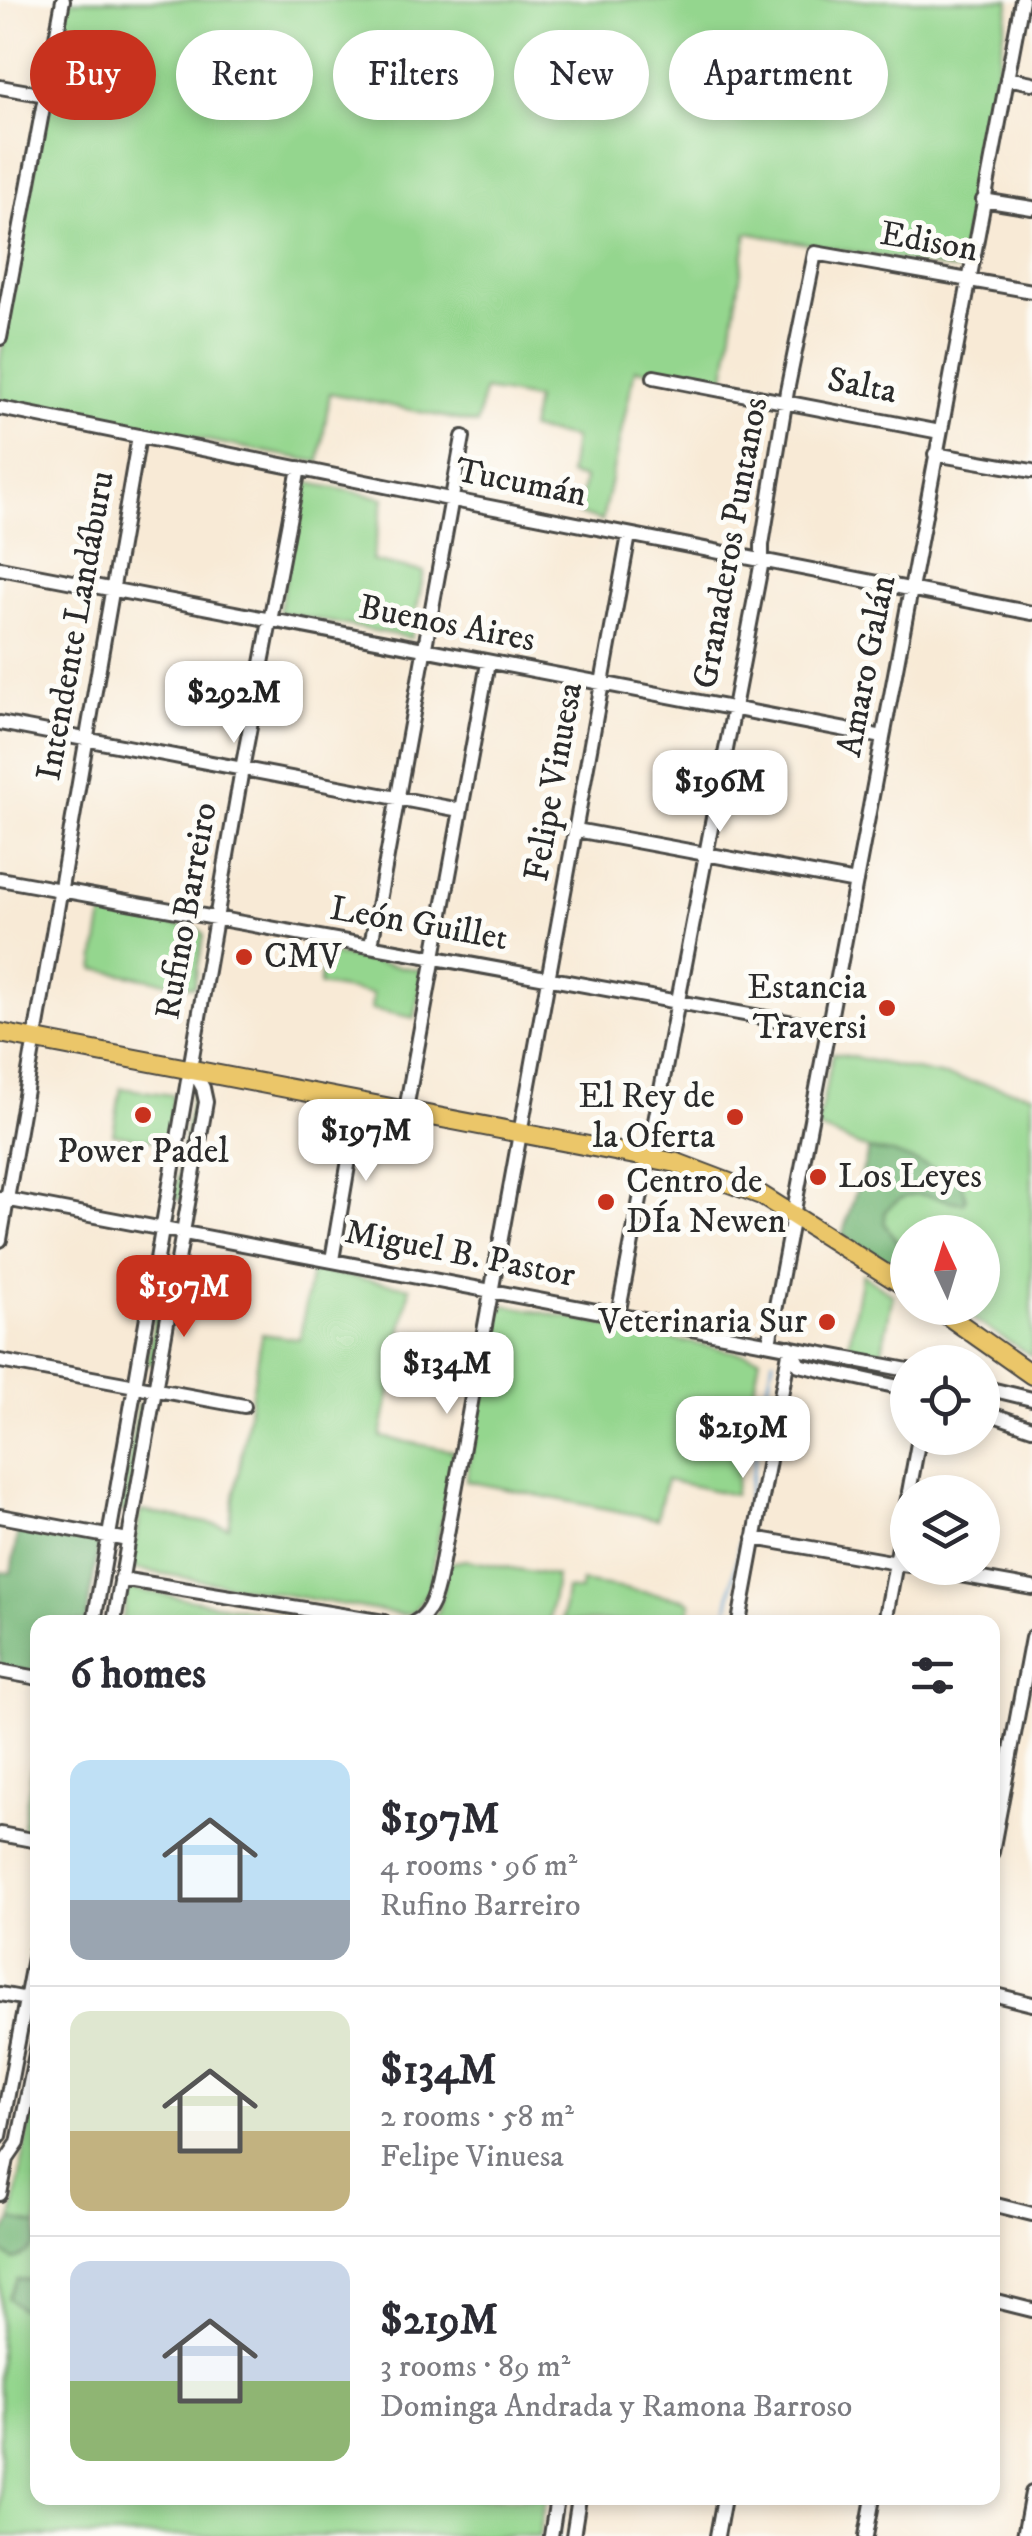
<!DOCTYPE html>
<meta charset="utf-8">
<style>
:root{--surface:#fff;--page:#f2f2f3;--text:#2b2b33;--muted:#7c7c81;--line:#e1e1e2;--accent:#c8321e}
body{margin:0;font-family:"IM FELL DW Pica",serif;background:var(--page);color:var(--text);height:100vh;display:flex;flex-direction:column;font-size:38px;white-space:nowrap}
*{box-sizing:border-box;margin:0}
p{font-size:32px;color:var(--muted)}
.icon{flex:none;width:55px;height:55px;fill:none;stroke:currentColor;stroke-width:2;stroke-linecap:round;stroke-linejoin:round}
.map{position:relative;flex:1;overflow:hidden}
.sheet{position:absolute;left:30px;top:1615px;width:970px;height:890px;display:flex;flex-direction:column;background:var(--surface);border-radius:20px;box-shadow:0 5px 15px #0003}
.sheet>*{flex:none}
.top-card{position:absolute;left:30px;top:30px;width:972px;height:90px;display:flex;gap:20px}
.needle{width:65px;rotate:356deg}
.tools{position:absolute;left:890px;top:1215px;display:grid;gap:20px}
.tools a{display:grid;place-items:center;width:110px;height:110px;border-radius:50%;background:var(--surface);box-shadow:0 5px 15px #0003;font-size:50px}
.price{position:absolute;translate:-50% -85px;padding:0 22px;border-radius:20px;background:#fff;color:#222;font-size:32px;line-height:65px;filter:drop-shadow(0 2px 5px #0008)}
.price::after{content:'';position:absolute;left:50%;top:60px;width:30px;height:22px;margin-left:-15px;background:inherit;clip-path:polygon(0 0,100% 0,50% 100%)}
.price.selected{background:var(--accent);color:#fff}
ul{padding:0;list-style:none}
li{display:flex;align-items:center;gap:30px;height:250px;padding:0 40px}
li+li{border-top:2px solid var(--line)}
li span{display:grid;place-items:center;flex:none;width:280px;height:200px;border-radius:20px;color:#555}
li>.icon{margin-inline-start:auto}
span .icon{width:120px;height:120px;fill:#fffc;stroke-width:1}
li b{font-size:42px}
h2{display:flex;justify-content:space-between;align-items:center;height:120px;padding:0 40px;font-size:42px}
.chip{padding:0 35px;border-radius:45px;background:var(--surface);box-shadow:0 5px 15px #0003;font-size:35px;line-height:90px}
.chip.selected{background:var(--accent);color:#fff}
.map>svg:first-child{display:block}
.green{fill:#94d68e;stroke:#60805c;stroke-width:2.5}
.forest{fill:#77b779;stroke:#517152;stroke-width:2.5}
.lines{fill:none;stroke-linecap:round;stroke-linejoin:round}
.stream{stroke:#5ea2d2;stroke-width:2.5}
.minor-casing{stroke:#4a4845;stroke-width:18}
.major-casing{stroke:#4a4845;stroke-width:22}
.minor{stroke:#fff;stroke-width:12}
.major{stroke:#ebc669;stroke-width:18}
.poi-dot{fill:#c8321e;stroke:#fdfcf7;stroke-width:4}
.labels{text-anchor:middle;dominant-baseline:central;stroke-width:10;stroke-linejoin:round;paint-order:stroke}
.street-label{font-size:35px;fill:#2b2b2b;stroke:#fdfcf7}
.poi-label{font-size:35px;fill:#2b2b2b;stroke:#fdfcf7;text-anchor:start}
</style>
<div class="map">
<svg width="1032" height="2536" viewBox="0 0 1032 2536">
<rect width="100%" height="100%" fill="#fdfcf7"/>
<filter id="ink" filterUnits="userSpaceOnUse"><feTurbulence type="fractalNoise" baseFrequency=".01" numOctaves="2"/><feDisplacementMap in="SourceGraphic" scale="20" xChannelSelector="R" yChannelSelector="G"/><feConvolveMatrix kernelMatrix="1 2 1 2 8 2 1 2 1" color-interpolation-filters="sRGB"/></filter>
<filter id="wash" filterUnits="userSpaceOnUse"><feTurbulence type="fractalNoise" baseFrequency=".0048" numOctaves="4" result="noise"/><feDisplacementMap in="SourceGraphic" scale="40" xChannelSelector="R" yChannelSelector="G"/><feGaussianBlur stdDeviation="2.25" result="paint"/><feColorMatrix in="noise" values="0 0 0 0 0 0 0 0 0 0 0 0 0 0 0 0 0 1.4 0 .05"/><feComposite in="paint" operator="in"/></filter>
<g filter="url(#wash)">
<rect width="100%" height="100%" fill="#f8ead6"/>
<path class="green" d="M63,0H1010L959,271L747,233L724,383L635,369L602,521L578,514L584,479L569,475L574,438L530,429L535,399L484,390L477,424L330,393L319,462L0,401V361Z
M305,482L384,498L372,561L424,572L411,638L279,612Z
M103,913L199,929L204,935L194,987L94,969Z
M331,954L419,970L422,975L415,1018L371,1009L373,994L319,985L323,960Z
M833,1053L1032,1094V1356L955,1308H982V1232H908L907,1277L842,1236L869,1150L817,1128Z
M121,1088L173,1095L167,1143L113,1134Z
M192,1093L199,1094L181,1200L174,1199Z
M164,1257L171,1258L154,1364L147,1363Z
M311,1270L410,1287L381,1437L454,1451L429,1590L413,1612L404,1615L135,1569L132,1563L141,1511L229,1527L262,1334L300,1339Z
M862,1274L893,1295L881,1355L848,1348Z
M506,1305L760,1357L734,1495L666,1480L657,1519L466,1481L497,1312Z
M138,1404L145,1405L127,1512L120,1511Z
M466,1560L556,1576L549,1622H426L439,1611L448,1563Z
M582,1582L685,1599L691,1603L687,1622H562L566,1589L580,1591Z
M128,1588L313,1622H122Z
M37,1737V1834L22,1833Z
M37,2082L38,2498H546L539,2536H0V2250L12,2220Z"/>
<path class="forest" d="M869,1150L893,1153L959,1178L966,1198L964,1203C929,1200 914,1182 885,1211V1224L907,1256V1274L842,1236Z
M19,1525L100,1539L86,1622H38L33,1672L0,1666V1572L11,1573Z
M12,2220L37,2225C38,2245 34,2251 14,2260L2,2251V2236Z
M17,2279L37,2280V2312L20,2308L8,2298Z"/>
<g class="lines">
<path class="stream" d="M725,1622L773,1359
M558,2536L565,2498"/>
</g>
</g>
<g filter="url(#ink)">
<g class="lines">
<defs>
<path id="minor" d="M1007,78L1032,83
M0,87L46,95
M983,200L1032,208
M0,338L63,0
M654,377L940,432
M0,408L464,502L1032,613
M935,454L1032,471
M0,568L883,737
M0,723L460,810
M576,830L856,882
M0,879L827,1029
M371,945L463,437
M406,1109L488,663
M0,1198L908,1370
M0,1240L139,436
M332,1260L359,1101
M618,1315L762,561V545L787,391L815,253L1032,291
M769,1343L1022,0
M790,1347L799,1365L908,1389
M0,1361L244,1406
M982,1387L1032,1399
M982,1411L1032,1428
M909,1492L919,1438
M0,1516L128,1540
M754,1538L908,1565
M920,1568L1032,1588
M121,1579L384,1622
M94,1622L242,769L299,468
M114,1622L206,1102L203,1088L192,1068
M415,1622C437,1612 439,1573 444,1551L629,535
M739,1622L790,1347
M885,1622L908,1498
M0,1671L38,1678
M0,1834L38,1841
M992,1852L1032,1638
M0,1994L38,2001
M992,1994L1032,2004
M0,2136L38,1937
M0,2194L7,2159L18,2143L38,2044
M992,2204L1032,2214
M992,2300L1032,2310
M551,2536L557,2498
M573,2536L579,2498
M717,2536L724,2498
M866,2536L873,2498
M1024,2536L1032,2493"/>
<path id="major" d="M0,1033L677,1163L761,1195L908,1288
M937,1308L1032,1375"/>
</defs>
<use href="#minor" class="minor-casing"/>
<use href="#major" class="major-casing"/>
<use href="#minor" class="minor"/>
<use href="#major" class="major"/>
</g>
</g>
<g class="poi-dot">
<circle cx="244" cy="957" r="10"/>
<circle cx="887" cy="1008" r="10"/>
<circle cx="143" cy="1115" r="10"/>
<circle cx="735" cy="1117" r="10"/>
<circle cx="818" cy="1177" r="10"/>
<circle cx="606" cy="1202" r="10"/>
<circle cx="827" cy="1322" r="10"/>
</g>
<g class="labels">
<g class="street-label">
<text transform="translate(929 242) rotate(10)">Edison</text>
<text transform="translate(862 386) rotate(11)">Salta</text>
<text transform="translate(521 483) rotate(11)">Tucumán</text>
<text transform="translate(731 543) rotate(-80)">Granaderos Puntanos</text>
<text transform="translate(447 624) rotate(11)">Buenos Aires</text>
<text transform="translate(76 626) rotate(-80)">Intendente Landáburu</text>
<text transform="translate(867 666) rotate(-79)">Amaro Galán</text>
<text transform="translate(554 782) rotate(-80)">Felipe Vinuesa</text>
<text transform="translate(187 911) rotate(-80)">Rufino Barreiro</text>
<text transform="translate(419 924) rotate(10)">León Guillet</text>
<text transform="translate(460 1254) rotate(11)">Miguel B. Pastor</text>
</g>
<g class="poi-label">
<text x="264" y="957">CMV</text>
<text x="867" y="988" text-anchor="end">Estancia<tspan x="867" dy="40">Traversi</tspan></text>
<text x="715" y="1097" text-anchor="end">El Rey de<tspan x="715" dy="40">la Oferta</tspan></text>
<text x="143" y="1152" text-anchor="middle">Power Padel</text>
<text x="838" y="1177">Los Leyes</text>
<text x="626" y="1182">Centro de<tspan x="626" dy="40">DÍa Newen</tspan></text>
<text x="807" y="1322" text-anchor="end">Veterinaria Sur</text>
</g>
</g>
</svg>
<div class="tools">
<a><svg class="needle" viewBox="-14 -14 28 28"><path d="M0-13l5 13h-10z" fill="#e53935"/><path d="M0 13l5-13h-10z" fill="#7c7c81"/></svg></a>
<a><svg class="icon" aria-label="locate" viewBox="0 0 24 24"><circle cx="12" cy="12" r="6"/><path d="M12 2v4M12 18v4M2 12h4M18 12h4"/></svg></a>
<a><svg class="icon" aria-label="layers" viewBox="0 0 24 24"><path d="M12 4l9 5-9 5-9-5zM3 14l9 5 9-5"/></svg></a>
</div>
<b class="price" style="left:234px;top:746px">$292M</b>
<b class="price" style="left:720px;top:835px">$196M</b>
<b class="price" style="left:366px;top:1184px">$197M</b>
<b class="price selected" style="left:184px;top:1340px">$197M</b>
<b class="price" style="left:447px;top:1417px">$134M</b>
<b class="price" style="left:743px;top:1481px">$219M</b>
<div class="top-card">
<a class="chip selected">Buy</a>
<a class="chip">Rent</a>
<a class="chip">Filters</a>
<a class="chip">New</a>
<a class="chip">Apartment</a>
</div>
<section class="sheet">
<h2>6 homes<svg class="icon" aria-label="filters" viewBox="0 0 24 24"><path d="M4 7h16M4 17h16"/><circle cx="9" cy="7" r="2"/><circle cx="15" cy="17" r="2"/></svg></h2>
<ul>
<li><span style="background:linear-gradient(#bfe0f5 70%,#9aa5b1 0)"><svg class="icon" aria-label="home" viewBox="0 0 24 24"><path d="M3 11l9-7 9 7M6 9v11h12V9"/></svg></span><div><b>$197M</b><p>4 rooms · 96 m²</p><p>Rufino Barreiro</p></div></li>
<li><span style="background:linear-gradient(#dfe7d0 60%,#c2b280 0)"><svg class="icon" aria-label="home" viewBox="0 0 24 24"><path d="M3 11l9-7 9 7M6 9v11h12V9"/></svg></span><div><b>$134M</b><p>2 rooms · 58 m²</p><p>Felipe Vinuesa</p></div></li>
<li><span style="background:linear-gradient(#c9d6e8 60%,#8fb573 0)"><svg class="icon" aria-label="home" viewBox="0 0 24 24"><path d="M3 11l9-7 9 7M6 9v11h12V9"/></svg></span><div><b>$219M</b><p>3 rooms · 89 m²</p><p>Dominga Andrada y Ramona Barroso</p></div></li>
</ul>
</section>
</div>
